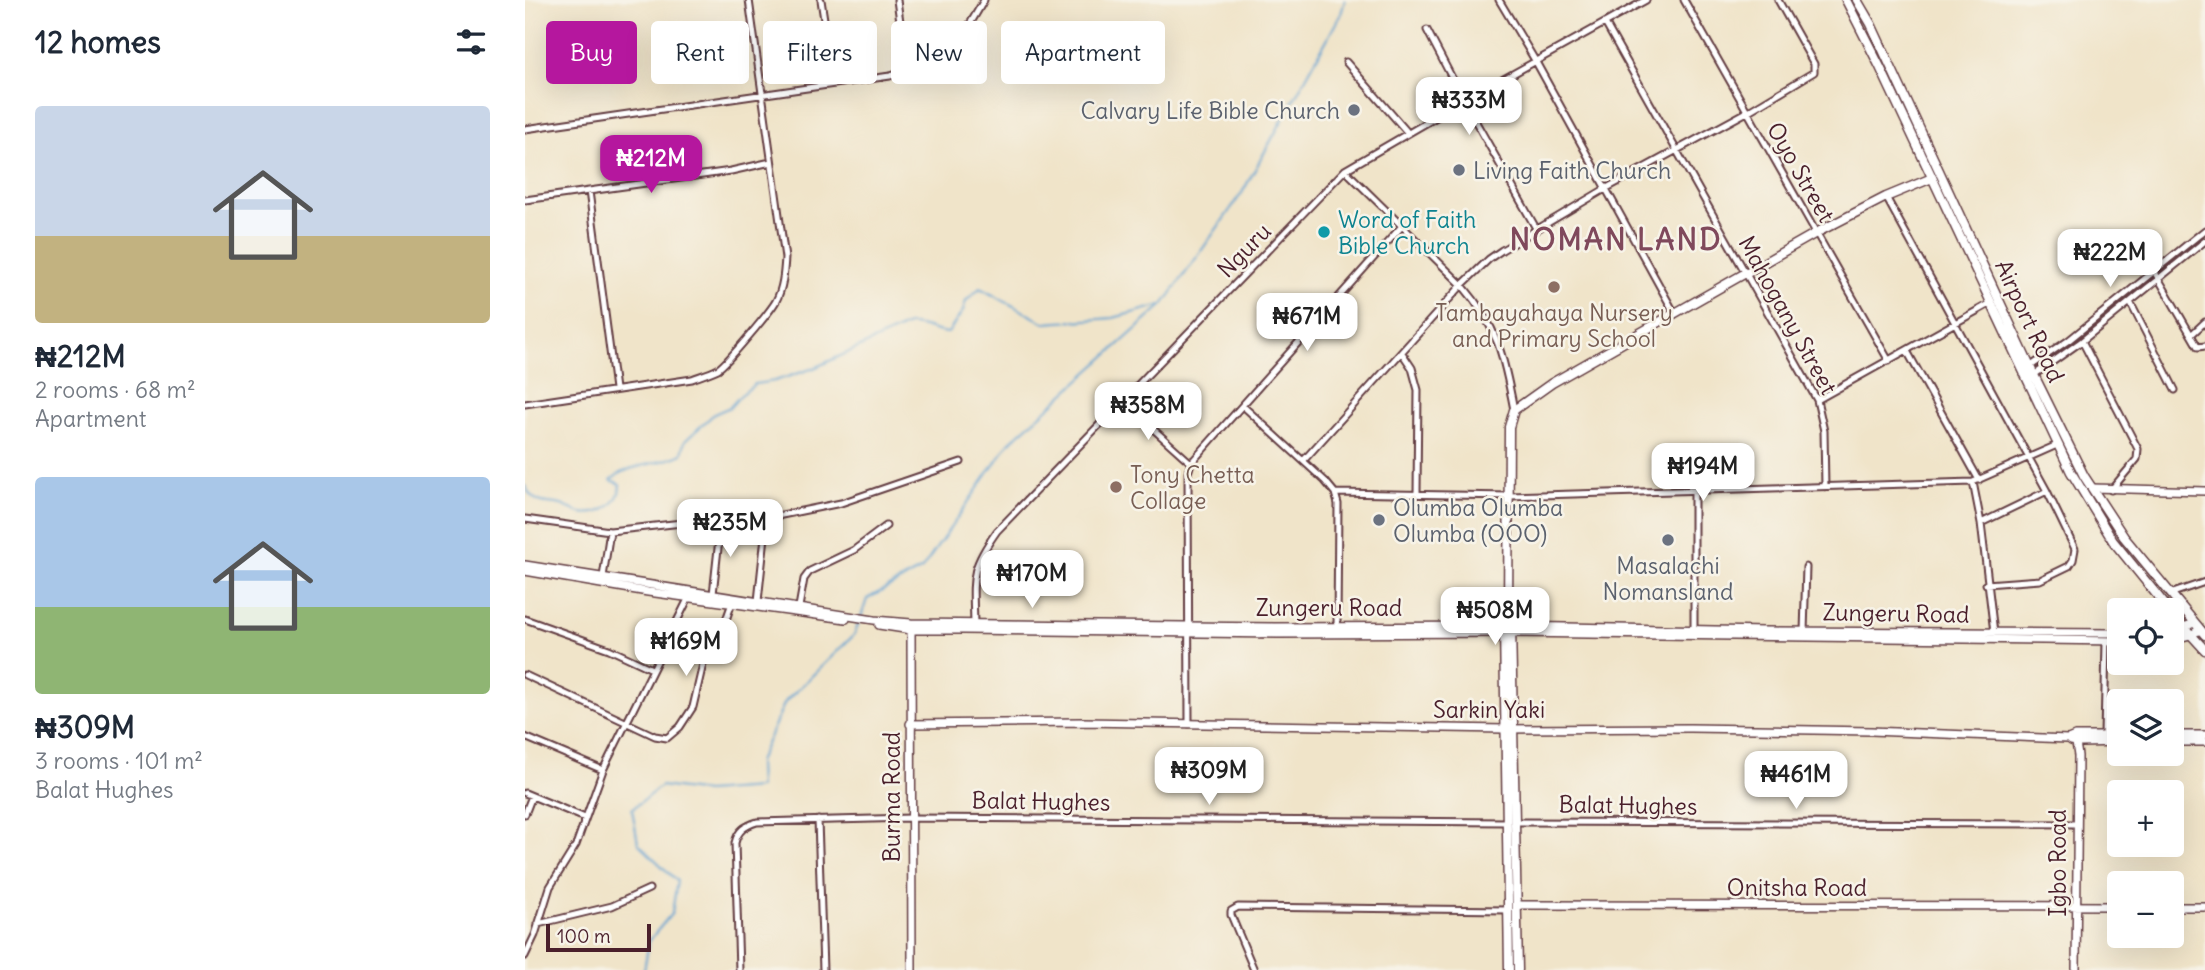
<!DOCTYPE html>
<meta charset="utf-8">
<style>
:root{--surface:#fff;--page:#f2f2f3;--text:#1f2937;--muted:#747a83;--accent:#b5179e}
body{margin:0;font-family:Delius,sans-serif;background:var(--page);color:var(--text);height:100vh;display:flex;flex-direction:column;font-size:26px;white-space:nowrap}
*{box-sizing:border-box;margin:0}
p{font-size:23px;color:var(--muted)}
.icon{flex:none;width:38px;height:38px;fill:none;stroke:currentColor;stroke-width:2;stroke-linecap:round;stroke-linejoin:round}
.map{position:relative;flex:1;overflow:hidden}
.details{display:flex;flex-direction:column;background:var(--surface);width:525px}
.details>*{flex:none}
.banner{position:absolute;left:21px;top:21px;width:665px;height:63px;display:flex;gap:14px}
.tools{position:absolute;left:1582px;top:598px;display:grid;gap:14px}
.tools a{display:grid;place-items:center;width:77px;height:77px;border-radius:7px;background:var(--surface);box-shadow:0 7px 28px #0002;font-size:35px}
.scale{position:absolute;left:21px;bottom:18px;width:105px;box-sizing:border-box;padding-left:7px;border:4px solid #4a1f2b;border-top:0;font-size:19px;line-height:24px;white-space:nowrap;color:#4a1f2b;-webkit-text-stroke:5px #f7f3e8;paint-order:stroke}
.price{position:absolute;translate:-50% -60px;padding:0 16px;border-radius:14px;background:#fff;color:#222;font-size:23px;line-height:46px;filter:drop-shadow(0 2px 4px #0008)}
.price::after{content:'';position:absolute;left:50%;top:42px;width:21px;height:16px;margin-left:-10px;background:inherit;clip-path:polygon(0 0,100% 0,50% 100%)}
.price.active{background:var(--accent);color:#fff}
ul{padding:0;list-style:none}
li{display:grid;align-content:center;gap:14px;height:371px;padding:0 35px}
li span{display:grid;place-items:center;height:217px;border-radius:7px;color:#555}
li>.icon{margin-inline-start:auto}
span .icon{width:126px;height:126px;fill:#fffc;stroke-width:1}
li b{font-size:30px}
h2{display:flex;justify-content:space-between;align-items:center;height:84px;padding:0 35px;font-size:30px}
.pill{padding:0 24px;border-radius:7px;background:var(--surface);box-shadow:0 7px 28px #0002;font-size:24px;line-height:63px}
.pill.active{background:var(--accent);color:#fff}
main{display:flex;flex:1;min-height:0}
.map>svg:first-child{display:block}
.lines{fill:none;stroke-linecap:round;stroke-linejoin:round}
.stream{stroke:#5da0d1;stroke-width:2}
.minor-casing{stroke:#633d43;stroke-width:9}
.tertiary-casing{stroke:#633d43;stroke-width:10}
.secondary-casing{stroke:#633d43;stroke-width:11}
.minor{stroke:#fff;stroke-width:5}
.tertiary{stroke:#fff;stroke-width:7}
.secondary{stroke:#fff;stroke-width:8}
.worship-dot{fill:#6b7280;stroke:#f7f3e8;stroke-width:2.5}
.culture-dot{fill:#0f9aa8;stroke:#f7f3e8;stroke-width:2.5}
.education-dot{fill:#8d6e63;stroke:#f7f3e8;stroke-width:2.5}
.labels{text-anchor:middle;dominant-baseline:central;stroke-width:5;stroke-linejoin:round;paint-order:stroke}
.worship-label{font-size:23px;fill:#5b616d;stroke:#f7f3e8;text-anchor:start}
.street-label{font-size:23px;fill:#4a1f2b;stroke:#f7f3e8}
.culture-label{font-size:23px;fill:#0d838f;stroke:#f7f3e8;text-anchor:start}
.education-label{font-size:23px;fill:#785e54;stroke:#f7f3e8}
.district-label{font-size:30px;font-weight:bold;letter-spacing:2px;fill:#80495c;stroke:#f7f3e8}
</style>
<main>
<section class="details">
<h2>12 homes<svg class="icon" aria-label="filters" viewBox="0 0 24 24"><path d="M4 7h16M4 17h16"/><circle cx="9" cy="7" r="2"/><circle cx="15" cy="17" r="2"/></svg></h2>
<ul>
<li><span style="background:linear-gradient(#c9d6e8 60%,#c2b280 0)"><svg class="icon" aria-label="home" viewBox="0 0 24 24"><path d="M3 11l9-7 9 7M6 9v11h12V9"/></svg></span><div><b>₦212M</b><p>2 rooms · 68 m²</p><p>Apartment</p></div></li>
<li><span style="background:linear-gradient(#a9c7e8 60%,#8fb573 0)"><svg class="icon" aria-label="home" viewBox="0 0 24 24"><path d="M3 11l9-7 9 7M6 9v11h12V9"/></svg></span><div><b>₦309M</b><p>3 rooms · 101 m²</p><p>Balat Hughes</p></div></li>
</ul>
</section>
<div class="map">
<svg width="1680" height="970" viewBox="0 0 1680 970">
<rect width="100%" height="100%" fill="#f7f3e8"/>
<filter id="ink" filterUnits="userSpaceOnUse"><feTurbulence type="fractalNoise" baseFrequency=".0143" numOctaves="2"/><feDisplacementMap in="SourceGraphic" scale="14" xChannelSelector="R" yChannelSelector="G"/><feConvolveMatrix kernelMatrix="1 2 1 2 8 2 1 2 1" color-interpolation-filters="sRGB"/></filter>
<filter id="wash" filterUnits="userSpaceOnUse"><feTurbulence type="fractalNoise" baseFrequency=".00686" numOctaves="4" result="noise"/><feDisplacementMap in="SourceGraphic" scale="28" xChannelSelector="R" yChannelSelector="G"/><feGaussianBlur stdDeviation="1.57" result="paint"/><feColorMatrix in="noise" values="0 0 0 0 0 0 0 0 0 0 0 0 0 0 0 0 0 1.4 0 .05"/><feComposite in="paint" operator="in"/></filter>
<g filter="url(#wash)">
<rect width="100%" height="100%" fill="#f0e4c9"/>
<g class="lines">
<path class="stream" d="M0,486C4,492 6,498 14,501C20,504 29,503 36,505C43,507 50,512 56,513C75,516 96,504 95,484L86,480C104,463 136,465 157,454L160,441L189,414L205,407L216,395L230,384L250,381L289,368L383,325C399,324 407,332 423,333L438,311L441,301L455,288L520,323L588,318L637,305
M336,617L342,599L397,569L484,443L638,305L717,193L816,14L820,0
M119,970L124,941L147,913L152,881L113,843L107,809L136,786L181,792L234,788L233,762L260,702L329,635L334,622"/>
</g>
</g>
<g filter="url(#ink)">
<g class="lines">
<defs>
<path id="minor" d="M296,0L309,84
M372,0L382,72
M974,0L1011,62L1150,314
M1159,0L1364,361
M1080,23L1292,400L1299,431L1300,487
M902,30L939,101L1012,230
M821,62L883,133
M0,129L365,76C423,61 430,51 459,0
M820,170L937,285C973,327 979,357 989,410
M64,191L90,389
M1361,197L1522,491L1550,549L1548,560L1544,566L1515,580L1461,584
M0,200L206,171L246,162
M1629,271L1673,347L1680,346
M1605,302L1650,390
M1666,335L1680,322
M1557,341L1613,449L1612,459L1586,490
M1382,351L1454,480
M877,353L887,368L893,390L892,494
M1503,368L1544,340L1680,230
M1509,375L1557,341L1680,241
M1292,400L1466,303
M597,401L666,463
M0,404L167,379C175,376 185,373 193,369C202,363 245,312 251,301C258,288 259,273 260,258L224,0
M718,406L800,481L810,493L813,504L812,627
M779,460L937,285L964,259L977,250L1080,189L1222,112L1289,72V64L1253,0
M1448,482L1456,523L1469,633
M1169,490V630
M810,493L985,496L1448,482L1532,445
M0,519L85,531L211,517L242,518L316,503L436,462
M1456,523L1522,491
M78,577L85,531
M188,594L196,521
M1645,594L1680,582
M233,601L242,518
M274,607L279,579L285,571L329,550L361,526
M0,619L84,649L127,669
M449,624C448,578 444,570 472,531L820,170L939,101L1121,0
M1279,632L1281,567
M0,675L130,736L142,738L155,727L168,707L178,664L193,642L207,603
M664,724L663,473L666,463L877,226
M1579,736L1581,641
M0,737L78,770
M0,793L60,818
M0,814L7,796
M293,820L298,970
M991,822L1551,824
M13,924L87,906L124,889
M0,956L10,935L25,887L51,845L78,770L164,597
M214,970L210,843C213,830 220,826 232,822L386,818L982,822
M729,970L706,915V911L713,907L984,910"/>
<path id="tertiary" d="M1567,488L1680,491
M0,565L349,620L386,623L749,627L986,626L1239,631L1594,633
M0,571L123,592L321,619
M354,625L386,630H438L752,634L986,633L1594,641
M386,627L387,970
M1647,632L1669,623
M1647,640L1665,635L1675,630
M385,724L558,722L980,729L1165,728L1346,731L1543,739L1550,736H1594
M1647,735H1680
M1550,736L1553,756L1551,970
M1546,741L1557,743L1594,742
M1647,742H1680
M993,905L1594,906
M1647,907H1680"/>
<path id="secondary" d="M1321,0L1355,67L1546,472L1588,541L1645,611
M1332,0L1346,24L1505,367L1559,476L1599,537L1680,635
M1647,614L1680,650
M983,620L979,626L984,970
M993,970L986,626L983,620L984,427L989,410L1027,383L1291,233L1361,197L1407,178"/>
</defs>
<use href="#minor" class="minor-casing"/>
<use href="#tertiary" class="tertiary-casing"/>
<use href="#secondary" class="secondary-casing"/>
<use href="#minor" class="minor"/>
<use href="#tertiary" class="tertiary"/>
<use href="#secondary" class="secondary"/>
</g>
</g>
<g class="worship-dot">
<circle cx="829" cy="110" r="7"/>
<circle cx="934" cy="170" r="7"/>
<circle cx="854" cy="520" r="7"/>
<circle cx="1143" cy="540" r="7"/>
</g>
<circle class="culture-dot" cx="799" cy="232" r="7"/>
<g class="education-dot">
<circle cx="1029" cy="287" r="7"/>
<circle cx="591" cy="487" r="7"/>
</g>
<g class="labels">
<g class="worship-label">
<text x="815" y="110" text-anchor="end">Calvary Life Bible Church</text>
<text x="948" y="170">Living Faith Church</text>
<text x="868" y="507">Olumba Olumba<tspan x="868" dy="26">Olumba (OOO)</tspan></text>
<text x="1143" y="565" text-anchor="middle">Masalachi<tspan x="1143" dy="26">Nomansland</tspan></text>
</g>
<g class="street-label">
<text transform="translate(1276 172) rotate(60)">Oyo Street</text>
<text transform="translate(719 250) rotate(-46)">Nguru</text>
<text transform="translate(1263 315) rotate(61)">Mahogany Street</text>
<text transform="translate(1505 321) rotate(65)">Airport Road</text>
<text x="804" y="607">Zungeru Road</text>
<text transform="translate(1371 613) rotate(1)">Zungeru Road</text>
<text x="964" y="709">Sarkin Yaki</text>
<text transform="translate(366 797) rotate(-90)">Burma Road</text>
<text transform="translate(516 801) rotate(1)">Balat Hughes</text>
<text transform="translate(1103 805) rotate(1)">Balat Hughes</text>
<text transform="translate(1532 863) rotate(-90)">Igbo Road</text>
<text x="1272" y="887">Onitsha Road</text>
</g>
<g class="culture-label">
<text x="813" y="219">Word of Faith<tspan x="813" dy="26">Bible Church</tspan></text>
</g>
<g class="education-label">
<text x="1029" y="312">Tambayahaya Nursery<tspan x="1029" dy="26">and Primary School</tspan></text>
<text x="605" y="474" text-anchor="start">Tony Chetta<tspan x="605" dy="26">Collage</tspan></text>
</g>
<g class="district-label">
<text x="1091" y="239">NOMAN LAND</text>
</g>
</g>
</svg>
<div class="tools">
<a><svg class="icon" aria-label="locate" viewBox="0 0 24 24"><circle cx="12" cy="12" r="6"/><path d="M12 2v4M12 18v4M2 12h4M18 12h4"/></svg></a>
<a><svg class="icon" aria-label="layers" viewBox="0 0 24 24"><path d="M12 4l9 5-9 5-9-5zM3 14l9 5 9-5"/></svg></a>
<a>+</a>
<a>−</a>
</div>
<div class="scale">100 m</div>
<b class="price" style="left:944px;top:137px">₦333M</b>
<b class="price active" style="left:126px;top:195px">₦212M</b>
<b class="price" style="left:1585px;top:289px">₦222M</b>
<b class="price" style="left:782px;top:353px">₦671M</b>
<b class="price" style="left:623px;top:442px">₦358M</b>
<b class="price" style="left:1178px;top:503px">₦194M</b>
<b class="price" style="left:205px;top:559px">₦235M</b>
<b class="price" style="left:507px;top:610px">₦170M</b>
<b class="price" style="left:970px;top:647px">₦508M</b>
<b class="price" style="left:161px;top:678px">₦169M</b>
<b class="price" style="left:684px;top:807px">₦309M</b>
<b class="price" style="left:1271px;top:811px">₦461M</b>
<div class="banner">
<a class="pill active">Buy</a>
<a class="pill">Rent</a>
<a class="pill">Filters</a>
<a class="pill">New</a>
<a class="pill">Apartment</a>
</div>
</div>
</main>
